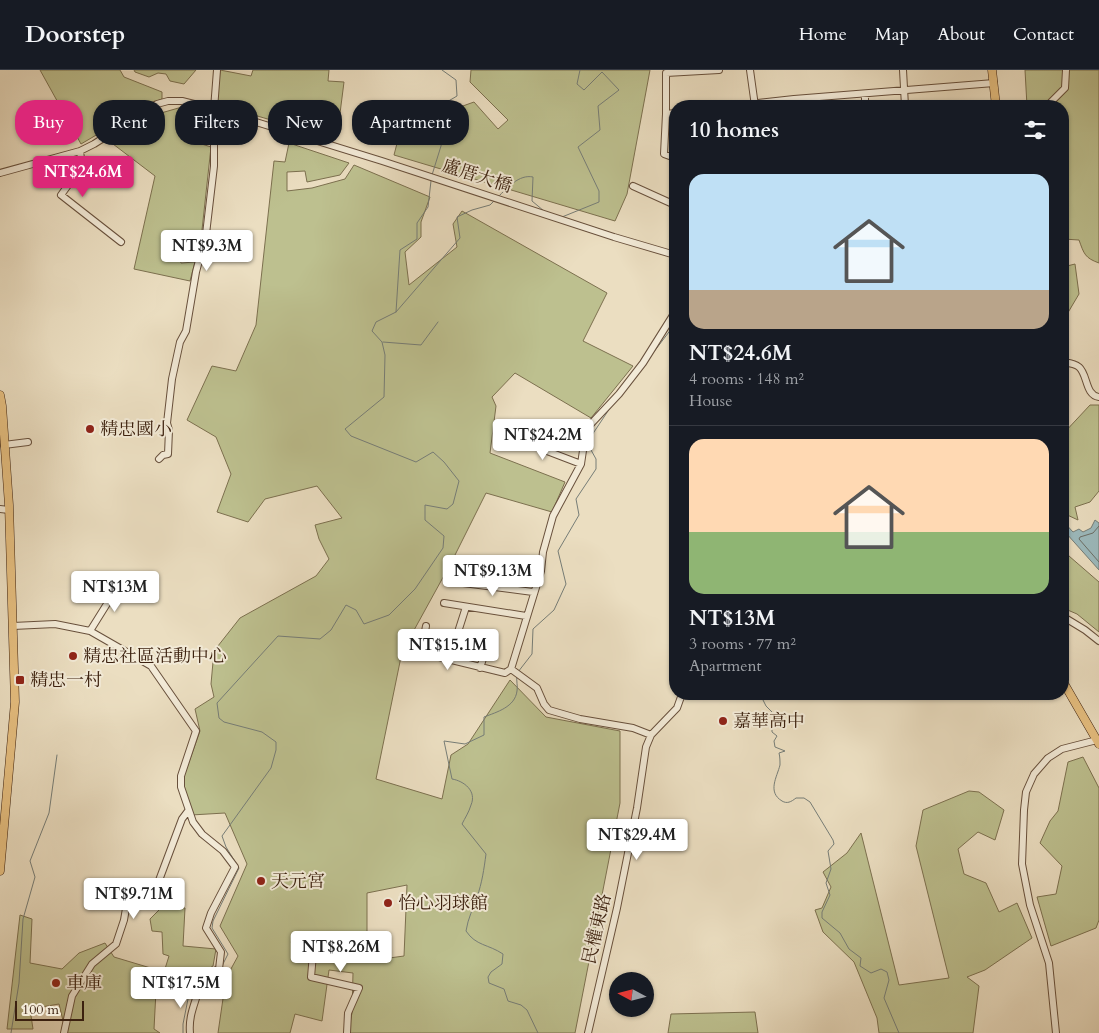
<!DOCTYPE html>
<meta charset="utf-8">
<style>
:root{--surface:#171b24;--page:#20242c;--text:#f1f3f6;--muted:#9ea1a6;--line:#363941;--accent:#db2777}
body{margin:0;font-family:Cardo,"Noto Serif TC",serif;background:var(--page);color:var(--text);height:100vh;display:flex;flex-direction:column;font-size:19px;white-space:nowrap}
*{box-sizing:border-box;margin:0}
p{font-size:16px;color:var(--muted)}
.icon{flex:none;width:28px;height:28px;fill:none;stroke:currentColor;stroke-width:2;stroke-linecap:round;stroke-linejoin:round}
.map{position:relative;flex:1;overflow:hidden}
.side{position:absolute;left:669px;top:30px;width:400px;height:600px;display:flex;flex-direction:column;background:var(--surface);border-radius:20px;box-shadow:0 1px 4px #0004}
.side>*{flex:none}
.banner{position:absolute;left:15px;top:30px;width:475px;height:45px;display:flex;gap:10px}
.needle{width:32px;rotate:277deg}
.tools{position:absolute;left:609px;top:902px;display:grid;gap:10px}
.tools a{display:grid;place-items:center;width:45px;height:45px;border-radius:50%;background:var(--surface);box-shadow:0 1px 4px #0004;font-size:25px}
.scale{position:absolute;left:15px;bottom:12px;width:69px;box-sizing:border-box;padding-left:5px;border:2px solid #3c210f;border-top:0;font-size:14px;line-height:18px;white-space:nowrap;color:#3c210f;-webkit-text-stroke:4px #f2ead7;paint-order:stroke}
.price{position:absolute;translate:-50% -42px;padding:0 11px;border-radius:5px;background:#fff;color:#222;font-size:16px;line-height:32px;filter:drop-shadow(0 1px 2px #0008)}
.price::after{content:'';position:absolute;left:50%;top:30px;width:15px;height:11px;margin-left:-8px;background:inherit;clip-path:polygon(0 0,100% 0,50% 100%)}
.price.current{background:var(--accent);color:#fff}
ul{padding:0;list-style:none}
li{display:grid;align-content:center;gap:10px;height:265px;padding:0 20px}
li+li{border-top:1px solid var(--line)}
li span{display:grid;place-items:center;height:155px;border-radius:15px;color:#555}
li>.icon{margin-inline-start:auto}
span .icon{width:90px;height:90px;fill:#fffc;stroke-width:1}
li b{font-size:21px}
h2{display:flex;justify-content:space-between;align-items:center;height:60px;padding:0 20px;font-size:21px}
.pill{padding:0 18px;border-radius:20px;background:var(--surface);box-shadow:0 1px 4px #0004;font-size:18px;line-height:45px}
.pill.current{background:var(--accent);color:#fff}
header{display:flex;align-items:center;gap:30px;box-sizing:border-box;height:70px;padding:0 25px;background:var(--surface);border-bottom:1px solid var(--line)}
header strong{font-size:24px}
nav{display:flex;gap:28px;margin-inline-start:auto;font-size:18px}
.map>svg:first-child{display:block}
.green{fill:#bdc08f;stroke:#7c704f;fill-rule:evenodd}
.water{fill:#9cbabd;stroke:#767d77}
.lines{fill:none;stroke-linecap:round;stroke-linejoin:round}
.shore{stroke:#6c6e66;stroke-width:1}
.stream{stroke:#767d77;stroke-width:1}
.minor-casing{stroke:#68503c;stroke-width:8}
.major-casing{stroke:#3c210f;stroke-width:9}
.minor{stroke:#f2ead7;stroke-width:6}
.major{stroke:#e6bf80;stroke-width:8}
.poi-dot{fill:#8f2418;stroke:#f2ead7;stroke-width:2}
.labels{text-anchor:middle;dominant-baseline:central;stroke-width:4;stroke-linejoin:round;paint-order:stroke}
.street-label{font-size:18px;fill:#3c210f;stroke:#f2ead7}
.poi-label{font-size:18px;fill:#3c210f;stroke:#f2ead7;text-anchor:start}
</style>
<header>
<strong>Doorstep</strong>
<nav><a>Home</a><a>Map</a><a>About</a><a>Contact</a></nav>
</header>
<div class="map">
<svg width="1099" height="963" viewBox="0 0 1099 963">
<rect width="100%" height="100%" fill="#ebdec1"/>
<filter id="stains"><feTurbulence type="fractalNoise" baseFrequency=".004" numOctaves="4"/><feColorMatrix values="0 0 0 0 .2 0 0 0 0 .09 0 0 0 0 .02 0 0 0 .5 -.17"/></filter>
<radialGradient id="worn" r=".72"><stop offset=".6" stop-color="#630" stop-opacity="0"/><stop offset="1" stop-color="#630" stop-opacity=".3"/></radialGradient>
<path class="green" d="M40,0H120L124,7L162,22V29L149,34L81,74Z
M134,0H196L184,14L170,11L166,4L158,3L149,7L135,2Z
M220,0L251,6L253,0H329L328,11L344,12L338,59L336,61L305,52L302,59L216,34Z
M471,0H650L627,124L615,151L394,85L401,58L474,32L498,59L508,50L470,12Z
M1025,0H1099V193C1085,188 1084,184 1079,170L1063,169L1062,36H1027Z
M182,37L211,45L209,63L186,58L183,68L211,77L201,169L177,180L181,193L195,192L190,211L134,199L155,106L113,74L161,43Z
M289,73L349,93L340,105L307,112L305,101L287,102V121L312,118L345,109L354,95L430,127L421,152V167L405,182L409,215L457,177L453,154L462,141L607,223L583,271L633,296L591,348L515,303L492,327L496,336L490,383L565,412L552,442L486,423L452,491L402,582L376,709L442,729L451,685L468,674L510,610L546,647L620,661V733L575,963H348L352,943L353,903L329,900L322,951L295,944L290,963H218L226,908L238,886L220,856L247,794L225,743L191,745L181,714L200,661L195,639L214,627L211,614L214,581L240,548L316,506L329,489L319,469L315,455L342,448L317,416L265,429L248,452L217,442L231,404L216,367L187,350L212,296L236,301L256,255L274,91L285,92ZM407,815L404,886L367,891V823Z
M1075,194L1079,224L1063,251V197Z
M1090,335H1099V421L1090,432L1075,437L1078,450L1063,443V364Z
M1062,477L1069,486L1099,512V562L1077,544L1063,538Z
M1083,687L1099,718V850L1096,858L1051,876L1037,827L1056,824L1062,796L1040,773L1050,751L1058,741L1068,692Z
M969,721L979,722L1004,740L995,770L978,762L958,779L964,804L986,813L999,842L1017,833L1032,868L985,900L967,907L979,916L973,963H879L877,948L854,892L823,862L815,840L822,838L831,817L823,802L847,783L861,763L899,915L949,908L916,776L923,740Z
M162,837L185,838L183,876L216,879L213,896L184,914L170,915L156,921L154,959L160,963H66L59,934L30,939L33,959H7L20,845L32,849L30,893L62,899L79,883L105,873L114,887L164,902L169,886L163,884L162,862L152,861L150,849Z
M755,942L758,963H668L671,944Z"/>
<path class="water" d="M1062,450L1073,462L1079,459L1083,462L1091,458L1095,450L1099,453V500L1066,463L1063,458Z"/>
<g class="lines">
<path class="shore" d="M1099,456L1093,463L1080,467L1079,469L1099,492"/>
<path class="stream" d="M432,105L441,76L445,53L440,36L457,26L456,10L442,0
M498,127C507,118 519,104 533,107L532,131L544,141
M562,147L599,132V121L578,77L600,60L598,36L619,20L602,2L584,20L577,14L580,0
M396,242L400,180L417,169V153L428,137L431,111
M383,272L421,275L438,252
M653,283L675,254
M518,602L532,584L533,559L554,540L566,514L558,481L579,445L576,429L596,399V389L591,380L592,365L610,338
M517,605C516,611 518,616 517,621C515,637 497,642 484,647V665L465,674L444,671L452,709C464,711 477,721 471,735C469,742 465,748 462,754L486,784C484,799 482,813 477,827C473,839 468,848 466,861C476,876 488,874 503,884L502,894L491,902L488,907L489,913L504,919L508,931L521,935L527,940L538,963
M760,624L766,636L776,646V652L772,657V662L777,666L774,671L775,677L785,681L779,683C780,687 780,691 780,695C777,707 767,722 782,731C787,734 791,732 796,728H804L810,732L833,770L834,774L828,781L831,799L826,813L830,825L822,842V848L840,863L849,879L861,888L860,896L871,903L881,899L887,902L889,910L884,928L899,963
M222,896L228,884L212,858L213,851L239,798L226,777L222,766L271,698L276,680V672L262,662L224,652L219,648L217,633L278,566L320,569L331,560L346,535L356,540L364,554L389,545L415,519L443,478L444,466L425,450V435L447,439L453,434L459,411L444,392L433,382L416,392L351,366L345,359L384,327L385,285L382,272L372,261L376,252L396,242L460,168L457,147L472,140L490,135L494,131
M203,911L212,905
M11,963L19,913L23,849L35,807L30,791L49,743L57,685
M183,963V954L190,919L198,915"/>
<defs>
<path id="minor" d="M750,0L755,36
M903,0L905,36
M732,36L794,29L994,13
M865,36V24
M1047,36L1065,18L1066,0
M675,43L666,44L664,84L675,88
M666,44V3L719,0
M80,81L82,96L61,125L121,172
M0,103L80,81L94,74L157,34L168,31H182L214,39L382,91L614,167L675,185
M633,116L675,135
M1062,292C1068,293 1074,293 1079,297C1088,305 1085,325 1099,327
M513,368L581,394
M4,375L28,372
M159,389L163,385L168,384L169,360L167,353L172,309L180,272L186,261L196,202L206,164L214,96V39L217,0
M0,439L9,440
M455,512L533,522
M444,533L526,546
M1062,546L1085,560L1099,571
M13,556L55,554L90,561L151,596L196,661L181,706V717L193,752L202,764L223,781L235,797L211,843L206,858L221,882L219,899L201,907C199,928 188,941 190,963
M426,556L422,578L424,582L431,585L505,603L511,599
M90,561L120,513
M449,590L466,537
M480,598L491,564
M651,665L633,658L580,649L549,640L544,634L537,618L511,599L541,501L543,482L553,446L581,394L585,367L588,357L619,324L643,293L675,242
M295,872L313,884L311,907L359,918L348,943L347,963
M64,963L72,926L92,894L116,874L124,850L129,821L151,825L158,813L182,749L188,741
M588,963L617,838L637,738L646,677L651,665L677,638L682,624
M1056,963L1049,893L1030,835L1022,794L1024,740L1026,722L1034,704L1048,688L1062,679L1097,670"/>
<path id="major" d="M992,0L996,36
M0,325L2,336L9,435L15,632L0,801
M1062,610L1099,674"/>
</defs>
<use href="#minor" class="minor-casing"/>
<use href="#major" class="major-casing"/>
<use href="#minor" class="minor"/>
<use href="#major" class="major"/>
</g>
<g class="poi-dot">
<circle cx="90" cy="359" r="5"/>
<circle cx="73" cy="586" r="5"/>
<rect x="15" y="605" width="10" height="10" rx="2.5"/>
<circle cx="723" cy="651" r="5"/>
<circle cx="261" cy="811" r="5"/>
<circle cx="388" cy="833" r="5"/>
<circle cx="56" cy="913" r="5"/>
</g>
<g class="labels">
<g class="street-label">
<text transform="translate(477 106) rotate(18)">盧厝大橋</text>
<text transform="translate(597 859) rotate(-77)">民權東路</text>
</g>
<g class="poi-label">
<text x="100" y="359">精忠國小</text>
<text x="83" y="586">精忠社區活動中心</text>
<text x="30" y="610">精忠一村</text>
<text x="733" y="651">嘉華高中</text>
<text x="271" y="811">天元宮</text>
<text x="398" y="833">怡心羽球館</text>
<text x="66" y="913">車庫</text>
</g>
</g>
<rect width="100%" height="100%" filter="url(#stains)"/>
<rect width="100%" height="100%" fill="url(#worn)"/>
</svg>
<div class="tools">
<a><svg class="needle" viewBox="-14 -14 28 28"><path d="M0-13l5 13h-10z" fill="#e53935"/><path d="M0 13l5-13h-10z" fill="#9ea1a6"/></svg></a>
</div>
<div class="scale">100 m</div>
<b class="price current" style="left:83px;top:128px">NT$24.6M</b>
<b class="price" style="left:207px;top:202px">NT$9.3M</b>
<b class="price" style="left:543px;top:391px">NT$24.2M</b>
<b class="price" style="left:493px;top:527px">NT$9.13M</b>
<b class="price" style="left:115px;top:543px">NT$13M</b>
<b class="price" style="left:448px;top:601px">NT$15.1M</b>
<b class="price" style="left:637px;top:791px">NT$29.4M</b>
<b class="price" style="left:134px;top:850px">NT$9.71M</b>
<b class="price" style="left:341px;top:903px">NT$8.26M</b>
<b class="price" style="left:181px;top:939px">NT$17.5M</b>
<div class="banner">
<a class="pill current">Buy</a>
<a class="pill">Rent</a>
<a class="pill">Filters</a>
<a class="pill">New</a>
<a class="pill">Apartment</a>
</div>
<section class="side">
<h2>10 homes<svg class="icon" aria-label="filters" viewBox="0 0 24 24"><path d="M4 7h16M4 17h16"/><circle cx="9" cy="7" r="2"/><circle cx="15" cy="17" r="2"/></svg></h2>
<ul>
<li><span style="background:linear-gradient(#bfe0f5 75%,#b9a48a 0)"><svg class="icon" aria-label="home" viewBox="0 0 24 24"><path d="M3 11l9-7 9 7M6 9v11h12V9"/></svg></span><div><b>NT$24.6M</b><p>4 rooms · 148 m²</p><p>House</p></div></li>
<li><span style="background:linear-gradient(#ffd9b3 60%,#8fb573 0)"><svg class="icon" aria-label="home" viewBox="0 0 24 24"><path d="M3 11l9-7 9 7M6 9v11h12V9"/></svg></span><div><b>NT$13M</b><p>3 rooms · 77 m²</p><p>Apartment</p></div></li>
</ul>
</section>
</div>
